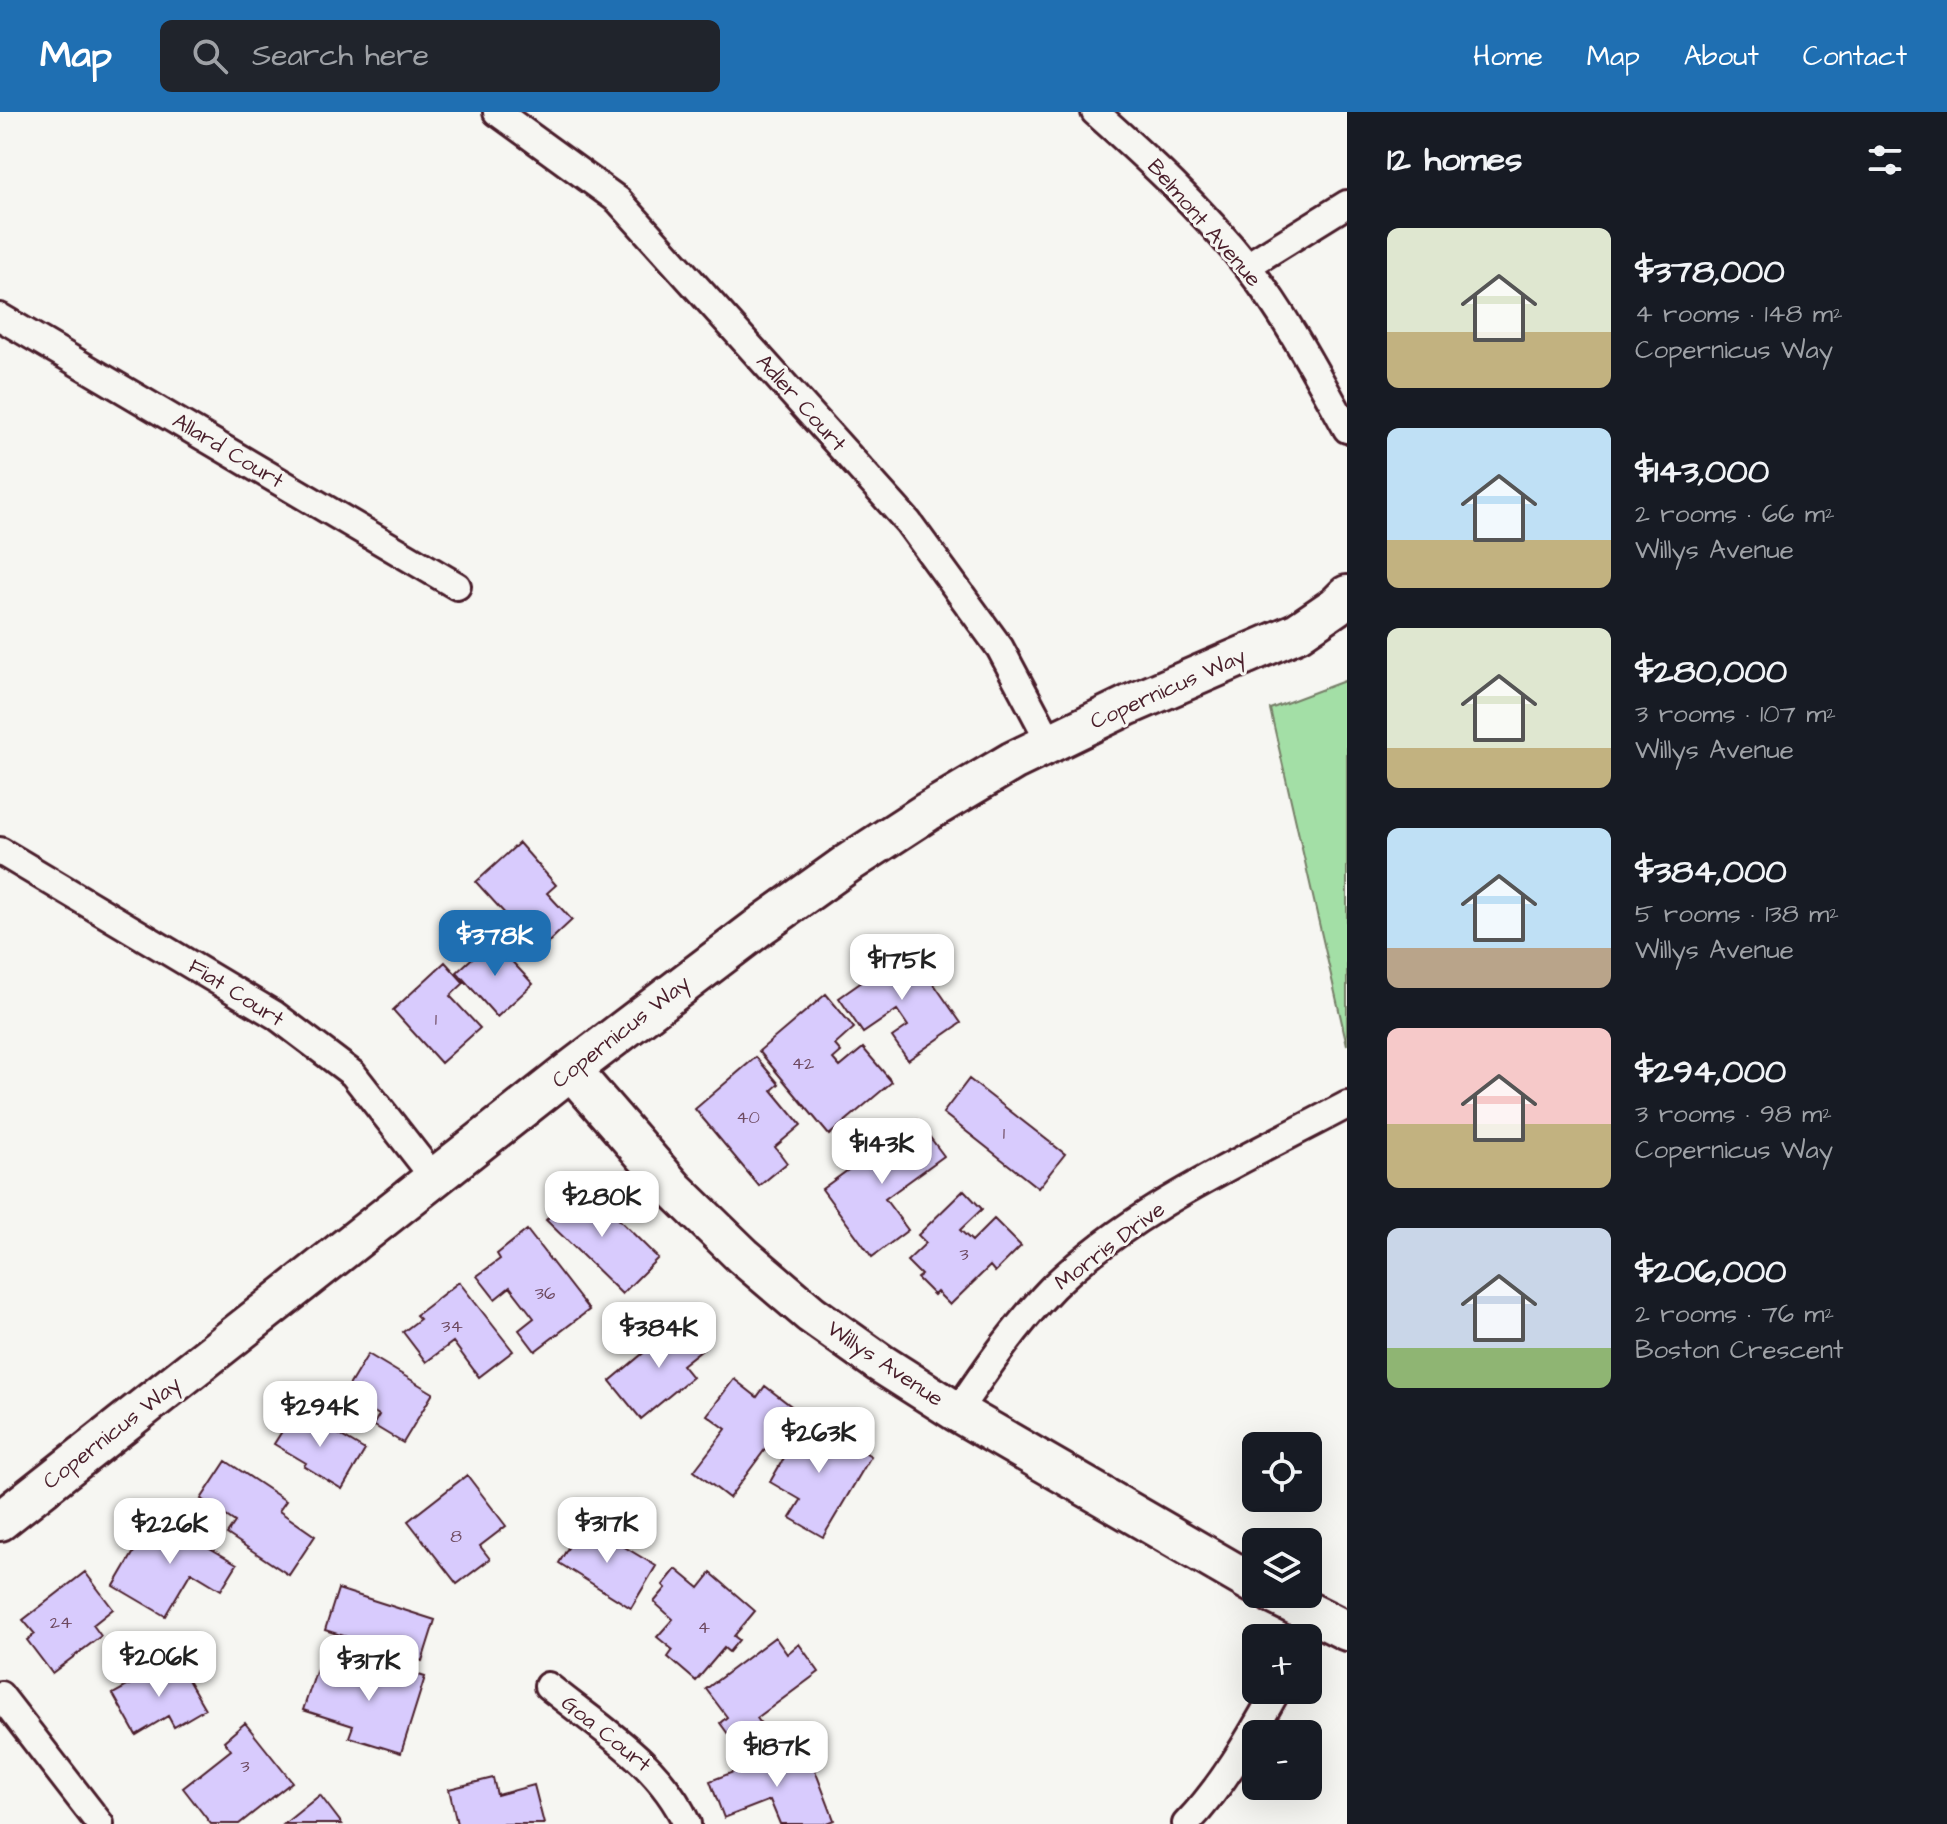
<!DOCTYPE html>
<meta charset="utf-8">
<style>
:root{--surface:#171b24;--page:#20242c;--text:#f1f3f6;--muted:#9ea1a6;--accent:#1f6fb2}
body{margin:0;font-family:"Architects Daughter",sans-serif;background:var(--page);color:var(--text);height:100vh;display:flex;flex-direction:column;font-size:30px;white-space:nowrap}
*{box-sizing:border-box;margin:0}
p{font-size:26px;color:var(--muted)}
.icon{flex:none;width:44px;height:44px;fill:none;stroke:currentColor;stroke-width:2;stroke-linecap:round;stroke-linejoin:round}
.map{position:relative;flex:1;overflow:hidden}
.sheet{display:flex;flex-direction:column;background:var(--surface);width:600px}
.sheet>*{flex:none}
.controls{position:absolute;left:1242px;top:1320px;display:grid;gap:16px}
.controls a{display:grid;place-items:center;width:80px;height:80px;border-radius:12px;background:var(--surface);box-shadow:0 8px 32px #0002;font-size:40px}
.price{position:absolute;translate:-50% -68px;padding:0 18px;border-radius:16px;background:#fff;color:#222;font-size:26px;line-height:52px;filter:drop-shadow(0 2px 4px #0008)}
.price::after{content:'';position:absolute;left:50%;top:48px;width:24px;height:18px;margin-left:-12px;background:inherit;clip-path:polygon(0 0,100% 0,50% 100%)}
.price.active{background:var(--accent);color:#fff}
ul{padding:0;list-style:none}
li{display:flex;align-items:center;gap:24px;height:200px;padding:0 40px}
li span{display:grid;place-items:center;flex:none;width:224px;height:160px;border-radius:12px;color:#555}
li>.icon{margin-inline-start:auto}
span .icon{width:96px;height:96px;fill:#fffc;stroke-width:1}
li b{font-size:34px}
h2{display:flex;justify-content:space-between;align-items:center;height:96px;padding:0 40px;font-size:34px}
header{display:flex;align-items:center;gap:48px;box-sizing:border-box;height:112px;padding:0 40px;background:var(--accent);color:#fff}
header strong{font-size:38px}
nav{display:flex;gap:44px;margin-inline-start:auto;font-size:28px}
.search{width:560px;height:72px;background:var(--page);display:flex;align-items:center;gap:20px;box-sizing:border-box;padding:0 28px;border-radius:12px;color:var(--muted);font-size:30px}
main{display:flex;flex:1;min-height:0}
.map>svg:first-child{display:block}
.green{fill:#a3dfa6;stroke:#767f68;stroke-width:2}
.building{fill:#d8cbfd;stroke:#4a1f2b;stroke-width:2}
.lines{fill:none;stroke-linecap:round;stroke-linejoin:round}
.street-casing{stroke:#4a1f2b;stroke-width:32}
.secondary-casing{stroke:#4a1f2b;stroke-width:44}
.street{stroke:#f6f6f2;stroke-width:26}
.secondary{stroke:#f6f6f2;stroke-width:38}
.labels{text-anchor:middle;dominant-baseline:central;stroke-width:6;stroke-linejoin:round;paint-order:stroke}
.number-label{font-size:18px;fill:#6e4a60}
.street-label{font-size:22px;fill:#4a1f2b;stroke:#f6f6f2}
</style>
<header>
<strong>Map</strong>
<div class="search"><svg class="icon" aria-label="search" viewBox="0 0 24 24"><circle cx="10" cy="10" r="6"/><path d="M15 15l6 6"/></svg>Search here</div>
<nav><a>Home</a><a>Map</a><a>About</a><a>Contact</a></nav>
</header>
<main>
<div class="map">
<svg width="1347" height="1712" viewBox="0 0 1347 1712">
<rect width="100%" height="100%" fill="#f6f6f2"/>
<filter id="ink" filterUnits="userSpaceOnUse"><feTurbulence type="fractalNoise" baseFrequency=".0125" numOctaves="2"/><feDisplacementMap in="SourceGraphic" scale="16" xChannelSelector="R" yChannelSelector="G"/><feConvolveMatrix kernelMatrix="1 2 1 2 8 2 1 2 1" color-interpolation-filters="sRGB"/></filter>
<g filter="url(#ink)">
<path class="green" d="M1347,568V933L1270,597Z"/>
<path class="building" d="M519,731L556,773L547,781L572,808L539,839L476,770Z
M492,828L533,872L497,905L457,860Z
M904,829L961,911L908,948L892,925L908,914L897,898L863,921L839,886L886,853L881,845Z
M445,850L464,871L450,884L480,916L441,951L393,898Z
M826,882L854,916L835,933L841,940L833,947L840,955L863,936L892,970L829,1023L759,939Z
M756,945L779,972L772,978L801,1013L775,1035L787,1051L759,1074L695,997Z
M969,967L1065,1042L1038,1076L943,1001Z
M917,1008L944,1044L885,1087L908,1118L872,1145L822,1077Z
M582,1071L658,1146L622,1182L546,1108Z
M964,1078L982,1097L960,1118L972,1129L994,1107L1021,1134L995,1160L990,1154L950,1193L937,1180L934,1183L917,1166L921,1163L907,1149L926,1131L918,1123Z
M527,1118L589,1198L535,1239L519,1218L534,1206L510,1175L495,1187L477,1164L500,1147L497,1142Z
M459,1170L513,1239L479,1265L453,1230L426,1250L403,1220L420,1207L416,1203Z
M684,1207L706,1234L682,1253L692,1265L641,1307L610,1269Z
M368,1242L433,1281L403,1331L373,1313L379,1303L344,1282Z
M734,1267L757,1285L765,1274L795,1297L729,1386L694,1359L726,1317L707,1303Z
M296,1297L365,1338L342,1377L304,1354L306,1351L274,1332Z
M807,1306L871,1344L823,1425L790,1406L801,1388L770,1370Z
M226,1349L286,1389L279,1399L315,1424L289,1463L227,1422L235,1410L201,1387Z
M467,1363L506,1414L480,1434L490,1447L457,1472L408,1409Z
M155,1404L237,1452L221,1478L191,1460L165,1504L114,1474Z
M583,1410L656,1454L631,1496L559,1451Z
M676,1457L699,1476L711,1461L755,1499L734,1524L739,1528L729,1540L724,1536L696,1569L668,1545L673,1538L657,1525L673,1507L654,1490L666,1476L663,1473Z
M85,1460L113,1497L93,1513L101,1524L52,1561L27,1528L35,1522L23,1508Z
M338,1477L435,1508L422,1549L325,1518Z
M775,1525L787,1542L799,1532L819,1560L757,1606L770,1625L744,1644L720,1611L727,1605L706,1577Z
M176,1547L205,1597L174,1615L168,1604L136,1623L113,1582Z
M374,1549L425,1565L401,1641L349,1625L353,1614L303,1598L318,1554L367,1570Z
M245,1611L292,1670L239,1712H211L183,1676L231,1638L224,1629Z
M805,1632L834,1708L824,1712H780L770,1688L724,1706L710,1669Z
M493,1666L497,1683L534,1673L544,1712H457L449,1677Z
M320,1683L342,1712H284Z"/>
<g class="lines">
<defs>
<path id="street" d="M497,0L618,88L908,410L1000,536L1050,630
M1095,0C1149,48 1202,97 1247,154C1286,204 1316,261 1347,317
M1247,154L1347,92
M0,205L457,474
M0,739L275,903L353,962L435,1067
M957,1300C986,1257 1016,1213 1053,1175C1136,1094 1246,1047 1347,993
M548,1574C598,1615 660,1651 687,1712
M0,1583L100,1712
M1186,1712C1223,1674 1251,1624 1277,1578"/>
<path id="secondary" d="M571,958L675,1078L743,1144L811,1202L880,1251L957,1300L1256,1473
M0,1409L571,958L763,812L847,752L927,700L1013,649L1129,593L1298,520L1336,494L1347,483
M1273,1482L1347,1519"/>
</defs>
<use href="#street" class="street-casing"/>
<use href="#secondary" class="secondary-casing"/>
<use href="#street" class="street"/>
<use href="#secondary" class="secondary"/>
</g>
</g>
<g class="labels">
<g class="number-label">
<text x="436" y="907">1</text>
<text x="803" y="951">42</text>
<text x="748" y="1005">40</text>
<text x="1004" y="1021">1</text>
<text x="964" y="1142">3</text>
<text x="545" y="1181">36</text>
<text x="452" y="1214">34</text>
<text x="456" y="1424">8</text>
<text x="61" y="1510">24</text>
<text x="704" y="1515">4</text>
<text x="245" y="1654">3</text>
</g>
<g class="street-label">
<text transform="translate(1204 111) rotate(49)">Belmont Avenue</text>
<text transform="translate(801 291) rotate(48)">Adler Court</text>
<text transform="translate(228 339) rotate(31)">Allard Court</text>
<text transform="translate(1168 577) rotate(-24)">Copernicus Way</text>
<text transform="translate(236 881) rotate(32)">Fiat Court</text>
<text transform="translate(621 920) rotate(-38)">Copernicus Way</text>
<text transform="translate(1110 1134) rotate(-37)">Morris Drive</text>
<text transform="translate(885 1252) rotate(34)">Willys Avenue</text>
<text transform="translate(112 1321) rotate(-38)">Copernicus Way</text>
<text transform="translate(606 1622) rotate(39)">Goa Court</text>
</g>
</g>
</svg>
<div class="controls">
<a><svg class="icon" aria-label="locate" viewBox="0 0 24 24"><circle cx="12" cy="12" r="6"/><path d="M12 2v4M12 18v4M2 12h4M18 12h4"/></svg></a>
<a><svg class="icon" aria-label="layers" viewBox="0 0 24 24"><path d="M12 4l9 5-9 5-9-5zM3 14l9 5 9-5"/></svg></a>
<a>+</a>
<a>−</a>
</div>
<b class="price active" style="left:495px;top:866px">$378K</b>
<b class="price" style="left:902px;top:890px">$175K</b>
<b class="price" style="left:882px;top:1074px">$143K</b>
<b class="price" style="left:602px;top:1127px">$280K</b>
<b class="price" style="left:659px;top:1258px">$384K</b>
<b class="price" style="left:320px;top:1337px">$294K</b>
<b class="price" style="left:819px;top:1363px">$263K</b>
<b class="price" style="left:607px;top:1453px">$317K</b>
<b class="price" style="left:170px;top:1454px">$226K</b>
<b class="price" style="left:159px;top:1587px">$206K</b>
<b class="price" style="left:369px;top:1591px">$317K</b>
<b class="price" style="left:777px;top:1677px">$187K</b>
</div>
<section class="sheet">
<h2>12 homes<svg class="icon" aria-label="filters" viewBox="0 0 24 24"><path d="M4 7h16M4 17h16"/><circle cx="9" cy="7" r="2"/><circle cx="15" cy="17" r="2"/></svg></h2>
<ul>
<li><span style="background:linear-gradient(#dfe7d0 65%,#c2b280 0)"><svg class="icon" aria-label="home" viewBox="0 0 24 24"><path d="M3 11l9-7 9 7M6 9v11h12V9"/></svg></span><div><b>$378,000</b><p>4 rooms · 148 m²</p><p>Copernicus Way</p></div></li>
<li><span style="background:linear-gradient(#bfe0f5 70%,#c2b280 0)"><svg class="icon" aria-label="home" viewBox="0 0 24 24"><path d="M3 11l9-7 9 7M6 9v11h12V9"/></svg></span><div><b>$143,000</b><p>2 rooms · 66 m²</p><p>Willys Avenue</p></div></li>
<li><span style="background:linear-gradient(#dfe7d0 75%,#c2b280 0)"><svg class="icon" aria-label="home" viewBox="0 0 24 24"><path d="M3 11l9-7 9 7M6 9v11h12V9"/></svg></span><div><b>$280,000</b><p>3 rooms · 107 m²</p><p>Willys Avenue</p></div></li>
<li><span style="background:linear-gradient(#bfe0f5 75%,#b9a48a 0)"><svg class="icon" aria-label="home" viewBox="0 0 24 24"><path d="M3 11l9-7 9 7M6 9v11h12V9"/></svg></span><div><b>$384,000</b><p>5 rooms · 138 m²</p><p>Willys Avenue</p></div></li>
<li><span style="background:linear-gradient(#f6c9c9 60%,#c2b280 0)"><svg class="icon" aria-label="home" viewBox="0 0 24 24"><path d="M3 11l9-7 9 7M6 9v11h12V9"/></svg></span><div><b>$294,000</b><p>3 rooms · 98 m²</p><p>Copernicus Way</p></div></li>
<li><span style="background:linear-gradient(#c9d6e8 75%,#8fb573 0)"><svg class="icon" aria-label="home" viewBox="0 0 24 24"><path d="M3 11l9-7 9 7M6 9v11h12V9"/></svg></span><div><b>$206,000</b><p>2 rooms · 76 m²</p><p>Boston Crescent</p></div></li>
</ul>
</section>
</main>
